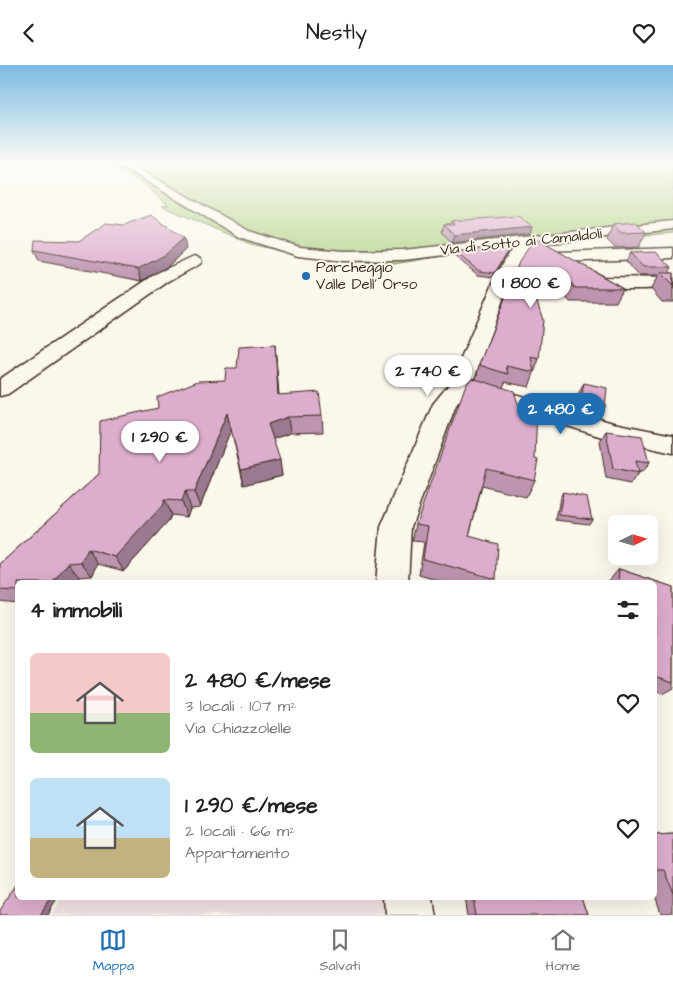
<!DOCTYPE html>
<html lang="it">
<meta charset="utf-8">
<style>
:root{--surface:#fff;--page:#f2f2f2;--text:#222;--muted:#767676;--line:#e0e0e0;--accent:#1f6fb2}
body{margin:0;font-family:"Architects Daughter",sans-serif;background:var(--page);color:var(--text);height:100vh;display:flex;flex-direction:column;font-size:19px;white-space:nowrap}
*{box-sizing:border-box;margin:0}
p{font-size:16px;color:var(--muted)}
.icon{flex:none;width:28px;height:28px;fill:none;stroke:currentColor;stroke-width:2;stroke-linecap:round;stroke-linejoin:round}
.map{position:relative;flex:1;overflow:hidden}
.drawer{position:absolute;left:15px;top:515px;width:642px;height:320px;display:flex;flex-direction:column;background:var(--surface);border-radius:8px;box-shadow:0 5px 20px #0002}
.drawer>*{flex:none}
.needle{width:32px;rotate:85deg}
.buttons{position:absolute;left:608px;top:450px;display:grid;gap:10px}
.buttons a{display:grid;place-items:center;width:50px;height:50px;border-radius:8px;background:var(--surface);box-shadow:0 5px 20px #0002;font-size:25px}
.price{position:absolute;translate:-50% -42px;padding:0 11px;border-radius:18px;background:#fff;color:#222;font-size:16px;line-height:32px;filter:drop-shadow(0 1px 2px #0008)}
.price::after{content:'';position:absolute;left:50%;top:30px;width:15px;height:11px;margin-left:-8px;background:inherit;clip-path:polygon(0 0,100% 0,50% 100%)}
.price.on{background:var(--accent);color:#fff}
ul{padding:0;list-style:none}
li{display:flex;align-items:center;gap:15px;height:125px;padding:0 15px}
li span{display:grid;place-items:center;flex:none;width:140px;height:100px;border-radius:8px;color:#555}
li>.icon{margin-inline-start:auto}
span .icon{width:60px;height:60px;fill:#fffc;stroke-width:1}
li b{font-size:21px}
h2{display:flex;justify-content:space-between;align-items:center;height:60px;padding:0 15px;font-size:21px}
header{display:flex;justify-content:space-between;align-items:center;height:65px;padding:0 15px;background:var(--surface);font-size:22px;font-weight:600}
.tab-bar{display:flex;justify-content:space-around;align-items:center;height:70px;border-top:1px solid var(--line);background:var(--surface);font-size:14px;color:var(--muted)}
.tab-bar a{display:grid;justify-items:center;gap:2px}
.tab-bar .on{color:var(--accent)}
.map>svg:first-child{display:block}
.built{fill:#f2e1e3}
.green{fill:#b6d48d;stroke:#787f56}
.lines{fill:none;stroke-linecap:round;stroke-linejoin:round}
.minor-casing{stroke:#3b2a1e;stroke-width:3}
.minor{fill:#fbf7ec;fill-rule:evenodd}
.wall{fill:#be95b0;stroke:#3b2a1e}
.shaded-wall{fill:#9b7990;stroke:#3b2a1e}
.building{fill:#ddadcd;stroke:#3b2a1e}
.poi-dot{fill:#1f6fb2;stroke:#fbf7ec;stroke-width:2}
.labels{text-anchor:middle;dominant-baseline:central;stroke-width:4;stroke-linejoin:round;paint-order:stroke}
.far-street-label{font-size:15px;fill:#3b2a1e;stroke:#fbf7ec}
.far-poi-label{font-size:15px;fill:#3b2a1e;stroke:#fbf7ec;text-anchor:start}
</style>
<header><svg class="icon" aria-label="back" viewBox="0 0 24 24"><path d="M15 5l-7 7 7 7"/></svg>Nestly<svg class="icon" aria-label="heart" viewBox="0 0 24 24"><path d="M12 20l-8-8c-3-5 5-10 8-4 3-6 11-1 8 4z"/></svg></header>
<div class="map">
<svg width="673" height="850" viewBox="0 0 673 850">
<rect width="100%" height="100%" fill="#fbf7ec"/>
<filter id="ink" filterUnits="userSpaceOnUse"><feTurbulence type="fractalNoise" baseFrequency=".02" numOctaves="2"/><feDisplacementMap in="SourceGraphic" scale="10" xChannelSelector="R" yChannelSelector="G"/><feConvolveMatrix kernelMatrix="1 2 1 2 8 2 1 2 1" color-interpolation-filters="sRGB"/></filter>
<g filter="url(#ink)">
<path class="built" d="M63,832L386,833L388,850H52Z"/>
<path class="green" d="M105,98H673V168L507,181L394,199L311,193L250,179L162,141L168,140L142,118Z"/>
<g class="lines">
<defs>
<path id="minor" d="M116,98H128L249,166L300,182L344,186L403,185L673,156V164L544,179L542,183H531L523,191L509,218L472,319L456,340L411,462L408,518H376L381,462L433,339L451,317L493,218L508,189L515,182L403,195L344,196L298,191L239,172Z
M673,183V193L558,197L553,195L550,192L553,189L558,187Z
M194,191L200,193L202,196L200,199L169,216L8,329L0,331V314L157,208Z
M578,199L603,212L673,213V223C644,223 588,231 570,204L572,201Z
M481,319L613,358L673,370V388L602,372L473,331L470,326L473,321Z
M384,832H432L435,850H385Z"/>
</defs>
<use href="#minor" class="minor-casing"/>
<use href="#minor" class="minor"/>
</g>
<path class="wall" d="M451,156L532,162L530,169L452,178L442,167L444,159H450Z
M613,159L646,167L639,182L615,183L607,175Z
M535,173L623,223L616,237H570L556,220L531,217L539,294L529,322L505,317L503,323L534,415L526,432L482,421L469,471L496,514L494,518H447L419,510L424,477L412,476L416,459L476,314L479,300Z
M511,180L510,184L494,212L478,210L454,191L455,187Z
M186,184L168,201L142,216L39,196L34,185Z
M630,188L672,202L669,208H673V237H662L651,224L658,211H639L626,196Z
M275,280L279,330L322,351L323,367L290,368L273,374L282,410L244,420L231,364L200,442L190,443L187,452L171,450L169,456L124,506L98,499L92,511L79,512L75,518H18V539L0,537V499L99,409L158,343L225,315L237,303Z
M584,318L605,342L600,352L576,345L579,328Z
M606,366L649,398L642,408H638V409L631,419L606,414L600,376Z
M563,427L592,454L589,459L556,455L560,432Z
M619,504L673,522V623L662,629L655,626V518H607Z
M673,769V850H660L654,832H655V770Z
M466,832H583L589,850H469Z"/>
<path class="shaded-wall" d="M532,162L530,169L452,178L454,170Z
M184,173L186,184L168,201L142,216L138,204Z
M511,180L510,184L494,212L495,208Z
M275,280L276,296L280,345L278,330Z
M227,348L231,364L200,442L194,427Z
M288,352L290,368L270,375L268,359Z
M280,395L282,410L244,420L241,404Z
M185,427L190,443L187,452L181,436Z
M164,435L171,450L169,456L124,506L115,492Z
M88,484L98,499L92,511L81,497Z
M68,498L79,512L75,518H52Z
M53,832H59L48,850H41Z"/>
<path class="building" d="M151,150L184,173L165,190L138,204L34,185L35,175L79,176L106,158L124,160Z
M518,151L532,162L454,170L444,159H454L451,156Z
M636,157L646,167L621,168L613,159Z
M535,173L623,223H575L561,206L526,203L543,255L539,294L531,292L534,307L506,301L508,309L479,300L519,197Z
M511,180L495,208L479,206L455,187Z
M656,187L672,202H643L630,188Z
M660,208H673V220H672Z
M275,280L278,330L319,327L322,351L288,352L268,359L280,395L241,404L227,348L194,427H185L181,436L164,435L162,441L115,492L88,484L81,497L68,498L52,518H18V526L0,525V499L99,409L100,356L158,343L157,332L198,316L225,315L226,303H237L239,282Z
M472,313L514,326L518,339L537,343L535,394L538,395L534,415L486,403L469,471L498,479L496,514L423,494L428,461L416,459L466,319Z
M584,318L607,323L605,342L581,335Z
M606,366L642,371L649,398L635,396L638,409L613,404Z
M563,427L587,432L592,454L559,450Z
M619,504L673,522V617L655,611V518H618Z
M673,769V830L663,805H655V770Z
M18,820V832H53L41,850H0V846Z
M474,832H583L589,850H477Z"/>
</g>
<linearGradient id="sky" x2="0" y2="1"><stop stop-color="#7bbbe1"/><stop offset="0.45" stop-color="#fdfbf6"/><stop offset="1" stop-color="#fdfbf6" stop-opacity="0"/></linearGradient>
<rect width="673" height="217" fill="url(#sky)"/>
<circle class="poi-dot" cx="306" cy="211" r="5"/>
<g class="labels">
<g class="far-street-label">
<text transform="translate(521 177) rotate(-6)">Via di Sotto ai Camaldoli</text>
</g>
<g class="far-poi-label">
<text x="316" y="202">Parcheggio<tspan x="316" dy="17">Valle Dell' Orso</tspan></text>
</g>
</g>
</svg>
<div class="buttons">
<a><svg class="needle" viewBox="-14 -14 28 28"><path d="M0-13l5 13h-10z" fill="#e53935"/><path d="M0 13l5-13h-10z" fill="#767676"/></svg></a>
</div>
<b class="price" style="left:531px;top:244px">1 800 €</b>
<b class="price" style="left:428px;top:332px">2 740 €</b>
<b class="price on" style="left:561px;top:370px">2 480 €</b>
<b class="price" style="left:160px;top:398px">1 290 €</b>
<section class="drawer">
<h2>4 immobili<svg class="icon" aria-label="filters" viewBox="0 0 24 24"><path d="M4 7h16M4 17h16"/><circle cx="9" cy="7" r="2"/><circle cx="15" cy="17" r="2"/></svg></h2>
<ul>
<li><span style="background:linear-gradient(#f6c9c9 60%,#8fb573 0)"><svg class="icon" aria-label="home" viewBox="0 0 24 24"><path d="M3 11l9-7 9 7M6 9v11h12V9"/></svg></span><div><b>2 480 €/mese</b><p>3 locali · 107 m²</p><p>Via Chiazzolelle</p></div><svg class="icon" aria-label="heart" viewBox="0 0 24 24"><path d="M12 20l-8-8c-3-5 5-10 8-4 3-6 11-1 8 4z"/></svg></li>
<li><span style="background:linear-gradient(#bfe0f5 60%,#c2b280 0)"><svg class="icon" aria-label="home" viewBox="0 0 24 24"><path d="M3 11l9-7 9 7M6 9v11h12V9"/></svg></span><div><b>1 290 €/mese</b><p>2 locali · 66 m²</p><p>Appartamento</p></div><svg class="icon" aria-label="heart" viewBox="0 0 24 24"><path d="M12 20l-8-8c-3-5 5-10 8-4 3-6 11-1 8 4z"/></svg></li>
</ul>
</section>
</div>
<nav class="tab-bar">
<a class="on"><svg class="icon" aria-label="map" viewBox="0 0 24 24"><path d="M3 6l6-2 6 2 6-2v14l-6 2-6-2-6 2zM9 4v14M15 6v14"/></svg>Mappa</a>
<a><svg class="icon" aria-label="saved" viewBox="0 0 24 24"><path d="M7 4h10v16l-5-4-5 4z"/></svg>Salvati</a>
<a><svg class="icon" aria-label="home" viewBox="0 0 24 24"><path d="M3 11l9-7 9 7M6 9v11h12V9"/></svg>Home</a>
</nav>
